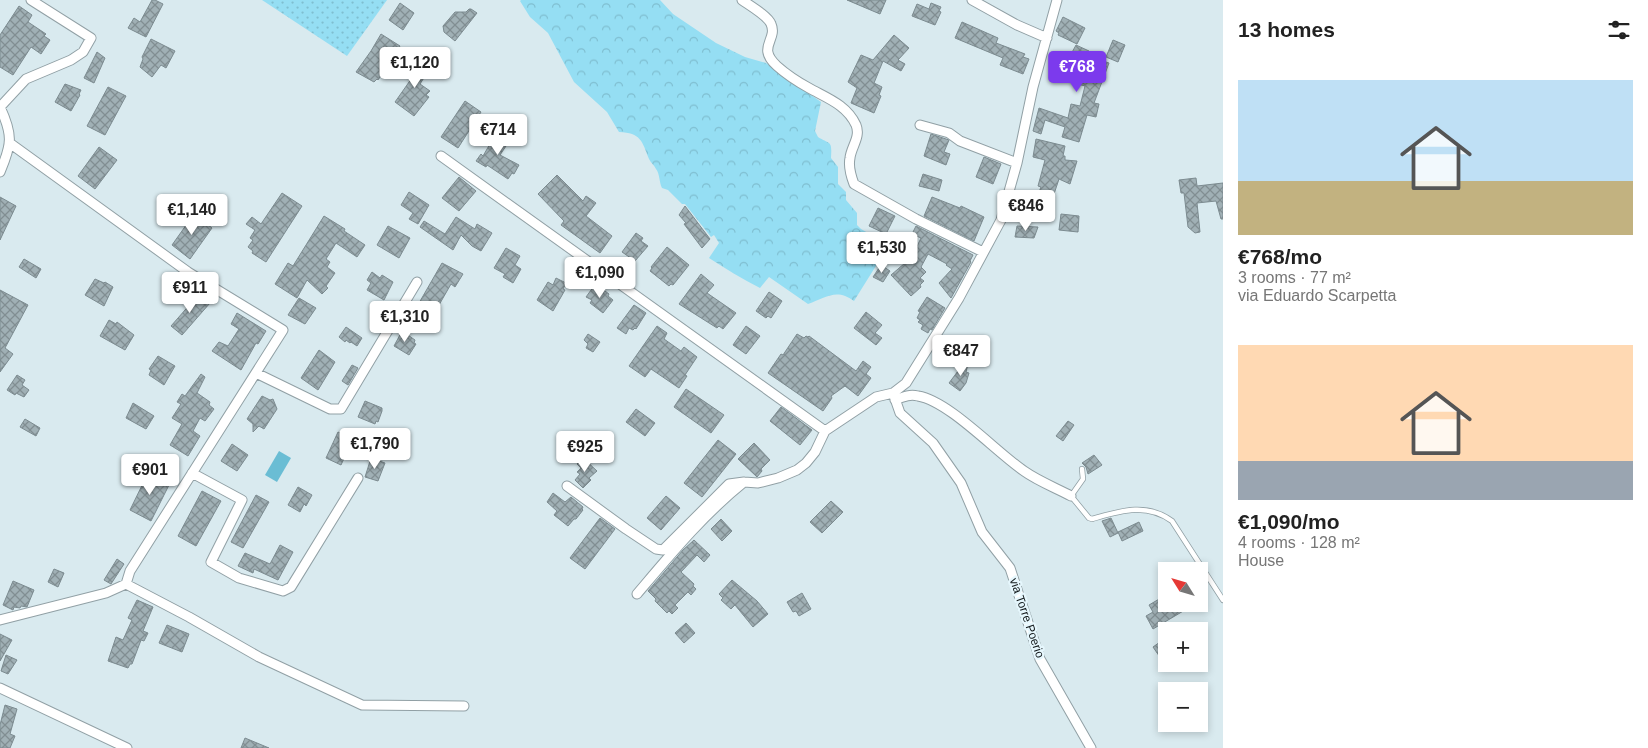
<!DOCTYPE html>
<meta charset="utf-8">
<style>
:root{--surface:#fff;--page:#f2f2f2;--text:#222;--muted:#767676;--accent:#7c3aed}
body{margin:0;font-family:Helvetica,sans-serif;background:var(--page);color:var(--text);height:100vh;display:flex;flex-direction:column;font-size:19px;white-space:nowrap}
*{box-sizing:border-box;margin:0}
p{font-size:16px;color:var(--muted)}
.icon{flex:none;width:28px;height:28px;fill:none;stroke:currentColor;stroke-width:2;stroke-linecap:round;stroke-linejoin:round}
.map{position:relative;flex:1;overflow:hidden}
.details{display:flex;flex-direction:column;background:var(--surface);width:425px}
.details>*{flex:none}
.needle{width:32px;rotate:307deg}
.buttons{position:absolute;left:1158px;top:562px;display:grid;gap:10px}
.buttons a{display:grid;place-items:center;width:50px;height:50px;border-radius:0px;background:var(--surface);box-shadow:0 2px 8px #0003;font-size:25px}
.price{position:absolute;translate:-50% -42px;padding:0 11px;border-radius:5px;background:#fff;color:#222;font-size:16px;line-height:32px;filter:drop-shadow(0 1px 2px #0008)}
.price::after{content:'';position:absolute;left:50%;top:30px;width:15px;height:11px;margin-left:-8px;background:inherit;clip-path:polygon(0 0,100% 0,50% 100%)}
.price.active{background:var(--accent);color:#fff}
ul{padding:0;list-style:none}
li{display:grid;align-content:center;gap:10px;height:265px;padding:0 15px}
li span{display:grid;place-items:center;height:155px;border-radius:0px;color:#555}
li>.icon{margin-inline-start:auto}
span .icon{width:90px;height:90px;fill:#fffc;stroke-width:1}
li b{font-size:21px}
h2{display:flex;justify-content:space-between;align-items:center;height:60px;padding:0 15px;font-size:21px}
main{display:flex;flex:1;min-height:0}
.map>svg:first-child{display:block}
.grass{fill:url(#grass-dots)}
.forest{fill:url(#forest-crowns)}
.water{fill:#6abdd4}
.building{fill:url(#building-cross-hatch);stroke:#7c8b90}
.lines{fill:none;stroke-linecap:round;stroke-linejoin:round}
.lane-casing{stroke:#91a0a5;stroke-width:6}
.street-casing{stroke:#91a0a5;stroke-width:11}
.lane{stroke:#fff;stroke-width:4.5}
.street{stroke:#fff;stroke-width:9}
.labels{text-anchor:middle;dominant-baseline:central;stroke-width:4.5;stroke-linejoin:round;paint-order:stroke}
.street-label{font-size:12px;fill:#101618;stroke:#e6f7fd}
</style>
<main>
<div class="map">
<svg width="1223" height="748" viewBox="0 0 1223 748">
<defs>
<pattern id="grass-dots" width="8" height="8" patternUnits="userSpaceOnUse" patternTransform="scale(1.25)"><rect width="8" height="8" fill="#95def3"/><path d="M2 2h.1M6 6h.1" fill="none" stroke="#7fbed0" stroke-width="1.8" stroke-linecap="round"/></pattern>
<pattern id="forest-crowns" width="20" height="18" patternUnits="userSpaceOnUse" patternTransform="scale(1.25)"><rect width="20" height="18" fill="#95def3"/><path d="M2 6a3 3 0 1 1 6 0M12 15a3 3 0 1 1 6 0" fill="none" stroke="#7fbed0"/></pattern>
<pattern id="building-cross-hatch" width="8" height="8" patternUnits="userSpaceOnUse" patternTransform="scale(1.25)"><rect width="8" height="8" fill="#a0b0b5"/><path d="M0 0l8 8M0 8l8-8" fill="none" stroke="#818e92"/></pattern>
</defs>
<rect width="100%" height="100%" fill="#d9eaef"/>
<path class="grass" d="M262,0H387L347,56Z"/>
<path class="forest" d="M521,0H660L673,14L716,43L745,57L766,63L821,102L815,131L818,137C831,145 832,140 831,158L838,167V184L846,192V200L857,213V225L861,229L889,245L854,301C837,288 826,297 808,304L769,277L760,288C742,279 726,269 709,258L719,243L714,235L711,237L685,204H682L668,190L662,188C659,182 660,174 656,169C654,165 651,163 649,159C642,141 641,133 619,132L607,112L574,82L548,33L530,17L520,1Z"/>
<path class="water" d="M279,451L291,458L277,482L265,475Z"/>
<path class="building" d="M152,0H155L163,4L146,37L128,28L134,18L140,22Z
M847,0H886L880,14Z
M400,3L414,13L403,30L389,20Z
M931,3L941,7L939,11L941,12L935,25L912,16L917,4L929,9Z
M19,6L32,15L28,22L46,34L44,36L50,40L41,54L31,47L13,75L0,67V35Z
M469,9H471L477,13L455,41L444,32L443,26L455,12H466Z
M1063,17L1085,28L1077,44L1058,35L1059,33L1056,31Z
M962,22L998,38L996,43L1025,54L1023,57L1029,59L1023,74L1000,65L1003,58L955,38Z
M381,34L400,46L384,71L378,80L377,79L374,82L356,72L371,51Z
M894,35L909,48L898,60L905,64L901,71L883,61L874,83L882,87L879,95L881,96L874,113L851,103L857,88L848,82L861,55L873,60Z
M151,39L175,51L166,68L161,65L152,77L140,67L143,59L142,57Z
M1113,40L1125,45L1118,62L1106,57Z
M1076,45L1089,51L1088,56L1109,63L1094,103L1099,104L1096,117L1087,115L1079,142L1062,137L1065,127L1045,120L1041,134L1033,131L1039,108L1068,118L1071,104L1080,106L1085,86L1078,84L1079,82L1056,76L1061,56L1069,58Z
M97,52L105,58L94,83L84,78Z
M419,57L432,65L420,84L430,91L426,95L429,97L414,116L395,102L414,75L410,72Z
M65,84L81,90L79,94L80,95L71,111L55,102Z
M108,87L126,96L105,135L87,126Z
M465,101L481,112L458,148L441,137Z
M498,130L508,136L507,138L510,140L500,155L519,165L514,174L512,173L508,179L487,165L486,167L476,161L481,154L483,156Z
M931,134L949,140L944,152L950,154L946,165L924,156Z
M1036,139L1065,146L1063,156H1065V160L1077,161L1070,184L1059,179L1053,197L1039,192L1041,187L1038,186L1045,160L1033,157Z
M99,147L117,160L95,189L78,176Z
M984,157L1001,164L993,184L976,177Z
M923,174L942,180L939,191L919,186Z
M557,175L583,201L586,196L596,203L586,216L612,236L600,253L561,225L564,221L538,194Z
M459,177L476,191L459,211L442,198Z
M1196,178L1197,186L1223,183V219H1221L1216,201L1197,203L1200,232L1195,233L1188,227L1184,193H1181L1179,180Z
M409,192L429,205L418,224L409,219L413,213L401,205Z
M282,193L302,206L266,262L252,253L253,251L248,247L253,240L250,238L255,230L246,224L252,217L261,224Z
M0,197L16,206L0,240Z
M932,197L960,208L961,206L984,217L974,241L924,216Z
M685,206L710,239L702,248L684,224L686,223L679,215Z
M878,208L895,216L886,234L869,226Z
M194,214L212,228L190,259L172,245Z
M1061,214L1079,216L1078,232L1059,230Z
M324,216L345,229L344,231L365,245L357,257L336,243L326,259L330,262L327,267L335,273L326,286L328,288L322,294L307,280L297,298L275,284L288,263L293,266Z
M456,217L475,229L477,224L492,233L481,251L472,246L461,235L453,250L420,227L424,221L445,234Z
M388,226L410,238L399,258L377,245Z
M916,226L973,255L970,261L971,262L951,298L939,283L952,269L946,265L947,264L928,254L921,267L926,272L920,278L924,281L920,285L921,287L911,296L891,275L912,257L921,238L912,234Z
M1017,226L1038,227L1034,238L1015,237Z
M636,233L643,238L641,241L648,246L635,261L622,252Z
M667,247L689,265L673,285L671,284L669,286L650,271L652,268L651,267Z
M506,248L520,256L515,265L521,269L513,283L503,277L505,274L494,268Z
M24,259L41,269L36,278L19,267Z
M442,263L463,274L455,287L451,284L435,312L419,303Z
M881,265L890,271L883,282L873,277Z
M372,272L380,278L382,275L393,282L384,300L367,290L371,283L367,280Z
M701,274L714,285L707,293L736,313L723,329L719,326L717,328L679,304Z
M556,278L566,283L563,289L565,290L553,311L537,300L548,282L553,285Z
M95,279L104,283L105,282L113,287L104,306L85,295Z
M594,286L599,290L601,288L609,294L608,296L613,300L603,313L590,303L592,300L586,297Z
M0,290L28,305L5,348L13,354L0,372Z
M769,292L782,301L771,318L768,316L766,318L756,311Z
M199,294L210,303L182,335L171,326Z
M927,297L945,308L932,330L930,329L928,333L921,329L923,325L918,322L920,320L917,318L920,312L918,311Z
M299,298L316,308L305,324L288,315Z
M634,305L646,313L636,329L635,328L633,330L629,328L626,334L617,328Z
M866,312L882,325L875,333L882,338L876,345L854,328Z
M237,313L266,331L258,344L256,343L241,370L212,351L219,342L228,346L239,329L231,324Z
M109,320L116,324L117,322L134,335L125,350L100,336Z
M657,326L667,333L664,339L681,351L684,347L697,357L685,375L687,376L679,388L651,369L645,377L629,366Z
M746,326L760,336L746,354L733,345Z
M346,327L362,338L357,346L351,342L350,343L346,340L345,342L339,337Z
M402,331L415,340L414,343L416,344L409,355L394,346Z
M588,334L600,342L593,352L586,348L588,344L584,340Z
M797,334L804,338L806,336L808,337L809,336L856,371L863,361L871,367L866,374L871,378L858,396L845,386L831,396L832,398L823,411L768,373L781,354L783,355Z
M319,350L335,362L318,390L301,378Z
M970,355L966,372L969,373L966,383L960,391L949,383Z
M158,356L175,366L164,385L149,375L151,370L149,369Z
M352,365L358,368L348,385L342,381Z
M201,374L205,377L197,393L210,402L209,405L214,409L205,421L200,418L193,431L200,436L188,456L170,445L182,424L172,418L181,404L177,402L182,394L185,396Z
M17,375L25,380L22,385L29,390L24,397L16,393L15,395L7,390Z
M686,389L724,415L711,433L674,407Z
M262,396L270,400L273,399L277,409L264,429L259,426L253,432V424L247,419Z
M365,401L382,408V411L378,422L376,421L375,424L358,417Z
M133,403L154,416L146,429L126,418Z
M781,407L812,430L800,445L770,421Z
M636,409L655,423L645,436L626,422Z
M25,419L40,428L36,436L20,427Z
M1068,421L1074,425L1063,441L1056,436Z
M338,432L353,439L341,465L326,458Z
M718,440L736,454L702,497L684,483Z
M754,443L770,460L761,469L762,471L757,477L738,459Z
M232,444L248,455L237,471L221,461Z
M1094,455L1102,465L1088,474L1086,467L1082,463Z
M371,458L385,463L378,481L365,477Z
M583,458L597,471L589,478L591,480L583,488L575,480L580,474L577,472L581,468L577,464Z
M149,471L171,481L151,521L130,510Z
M298,487L312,495L306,506L304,504L300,512L288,505Z
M202,491L221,501L196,546L178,536Z
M553,493L565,502L571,497L583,507L582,509L583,510L576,519H574L568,526L554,515L557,511L547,502Z
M256,495L269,502L243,548L231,542Z
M666,496L680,508L661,530L647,518Z
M831,501L843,512L822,533L810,522Z
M600,518L615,529L585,569L570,558Z
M1111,518L1118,533L1110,537L1102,521Z
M721,519L732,531L722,541L711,529Z
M1139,522L1143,531L1122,541L1118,532Z
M694,540L710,555L704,562L697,555L681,572L694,584L693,586L696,589L691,595L688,592L675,605L678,608L672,614L669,611L667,613L655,601L656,599L648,591L683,550Z
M280,545L293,552L278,580L254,569L253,573L238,566L245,553L270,564Z
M117,559L124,564L111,584L104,580Z
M54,569L64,573L58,587L48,582Z
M732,580L757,601L768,614L753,627L735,605L731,609L721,600L723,598L719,594Z
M13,581L34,590L27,607L21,606L20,608L14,607L13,610L3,605Z
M802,593L811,609L799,616L796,611L793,612L787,602Z
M1166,595V604H1195L1153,629L1146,616L1153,612L1149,605Z
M137,600L153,607L143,631L148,633L144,641L141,640L132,664H130L128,668L108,661L116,637L123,640L132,620L128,618Z
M686,623L695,633L684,643L675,633Z
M167,625L189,634L182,652L159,643Z
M0,634L12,640L0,661Z
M1160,642L1166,650V666L1153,647Z
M6,655L17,660L8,674L1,671Z
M5,705L17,709L10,734L15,736L10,748H0V725Z
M245,738L269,748H241Z"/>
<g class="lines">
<defs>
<path id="lane" d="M1082,469L1083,479L1071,496L1089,518L1092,519C1120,511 1146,502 1172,521L1223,600"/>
<path id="street" d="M742,0C749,5 768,16 771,24C778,40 756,47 777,66C786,74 798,82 809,88C827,98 847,105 856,125C861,137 851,147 850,158C848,167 851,176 854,184L916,219L983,252
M972,0L1017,25L1047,38
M0,107L26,79L71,60L83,52L91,38L31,0
M0,107C13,135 12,144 0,172
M920,125L949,133L960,141L1017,163
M11,144L188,272L283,330L130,571L126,584
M441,156L825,431
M256,373L330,409H341L417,282
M893,393L900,413L933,443L961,483L982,532L1010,568L1040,659L1091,748
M895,400C903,397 909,394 918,396C949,401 996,452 1024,471C1038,481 1056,488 1071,496
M192,473L242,500L211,562L239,578L283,591L291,587L358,478
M567,486L626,529L656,549L663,550L729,484L744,482L758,483L778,478L797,470L806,463L815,452L825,431L876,397L893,393L906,383L959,298L1001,220L1017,163L1033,87L1057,0
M637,594C671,554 703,515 744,482
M0,620L106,593L126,584L189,617L259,657L362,705L464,706
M0,688L127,748"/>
</defs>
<use href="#lane" class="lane-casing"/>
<use href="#street" class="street-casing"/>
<use href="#lane" class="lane"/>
<use href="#street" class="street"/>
</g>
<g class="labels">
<g class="street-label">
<text transform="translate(1027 618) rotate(71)">via Torre Poerio</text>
</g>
</g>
</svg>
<div class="buttons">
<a><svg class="needle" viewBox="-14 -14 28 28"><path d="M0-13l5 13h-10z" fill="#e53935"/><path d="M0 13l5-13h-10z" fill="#767676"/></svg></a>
<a>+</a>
<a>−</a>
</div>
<b class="price" style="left:415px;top:89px">€1,120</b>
<b class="price active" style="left:1077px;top:93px">€768</b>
<b class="price" style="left:498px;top:156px">€714</b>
<b class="price" style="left:1026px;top:232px">€846</b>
<b class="price" style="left:192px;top:236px">€1,140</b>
<b class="price" style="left:882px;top:274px">€1,530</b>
<b class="price" style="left:600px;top:299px">€1,090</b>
<b class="price" style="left:190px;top:314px">€911</b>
<b class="price" style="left:405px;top:343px">€1,310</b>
<b class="price" style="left:961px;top:377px">€847</b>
<b class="price" style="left:375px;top:470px">€1,790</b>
<b class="price" style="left:585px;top:473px">€925</b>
<b class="price" style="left:150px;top:496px">€901</b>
</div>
<section class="details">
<h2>13 homes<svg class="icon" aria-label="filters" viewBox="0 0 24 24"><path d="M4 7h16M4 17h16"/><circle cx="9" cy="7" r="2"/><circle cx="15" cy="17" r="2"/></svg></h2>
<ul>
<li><span style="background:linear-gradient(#bfe0f5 65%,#c2b280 0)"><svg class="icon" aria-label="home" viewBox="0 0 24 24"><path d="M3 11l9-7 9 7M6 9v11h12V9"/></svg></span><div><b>€768/mo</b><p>3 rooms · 77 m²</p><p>via Eduardo Scarpetta</p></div></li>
<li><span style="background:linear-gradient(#ffd9b3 75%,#9aa5b1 0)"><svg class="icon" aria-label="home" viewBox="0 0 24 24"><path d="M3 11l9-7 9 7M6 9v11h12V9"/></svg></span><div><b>€1,090/mo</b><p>4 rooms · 128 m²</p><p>House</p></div></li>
</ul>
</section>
</main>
